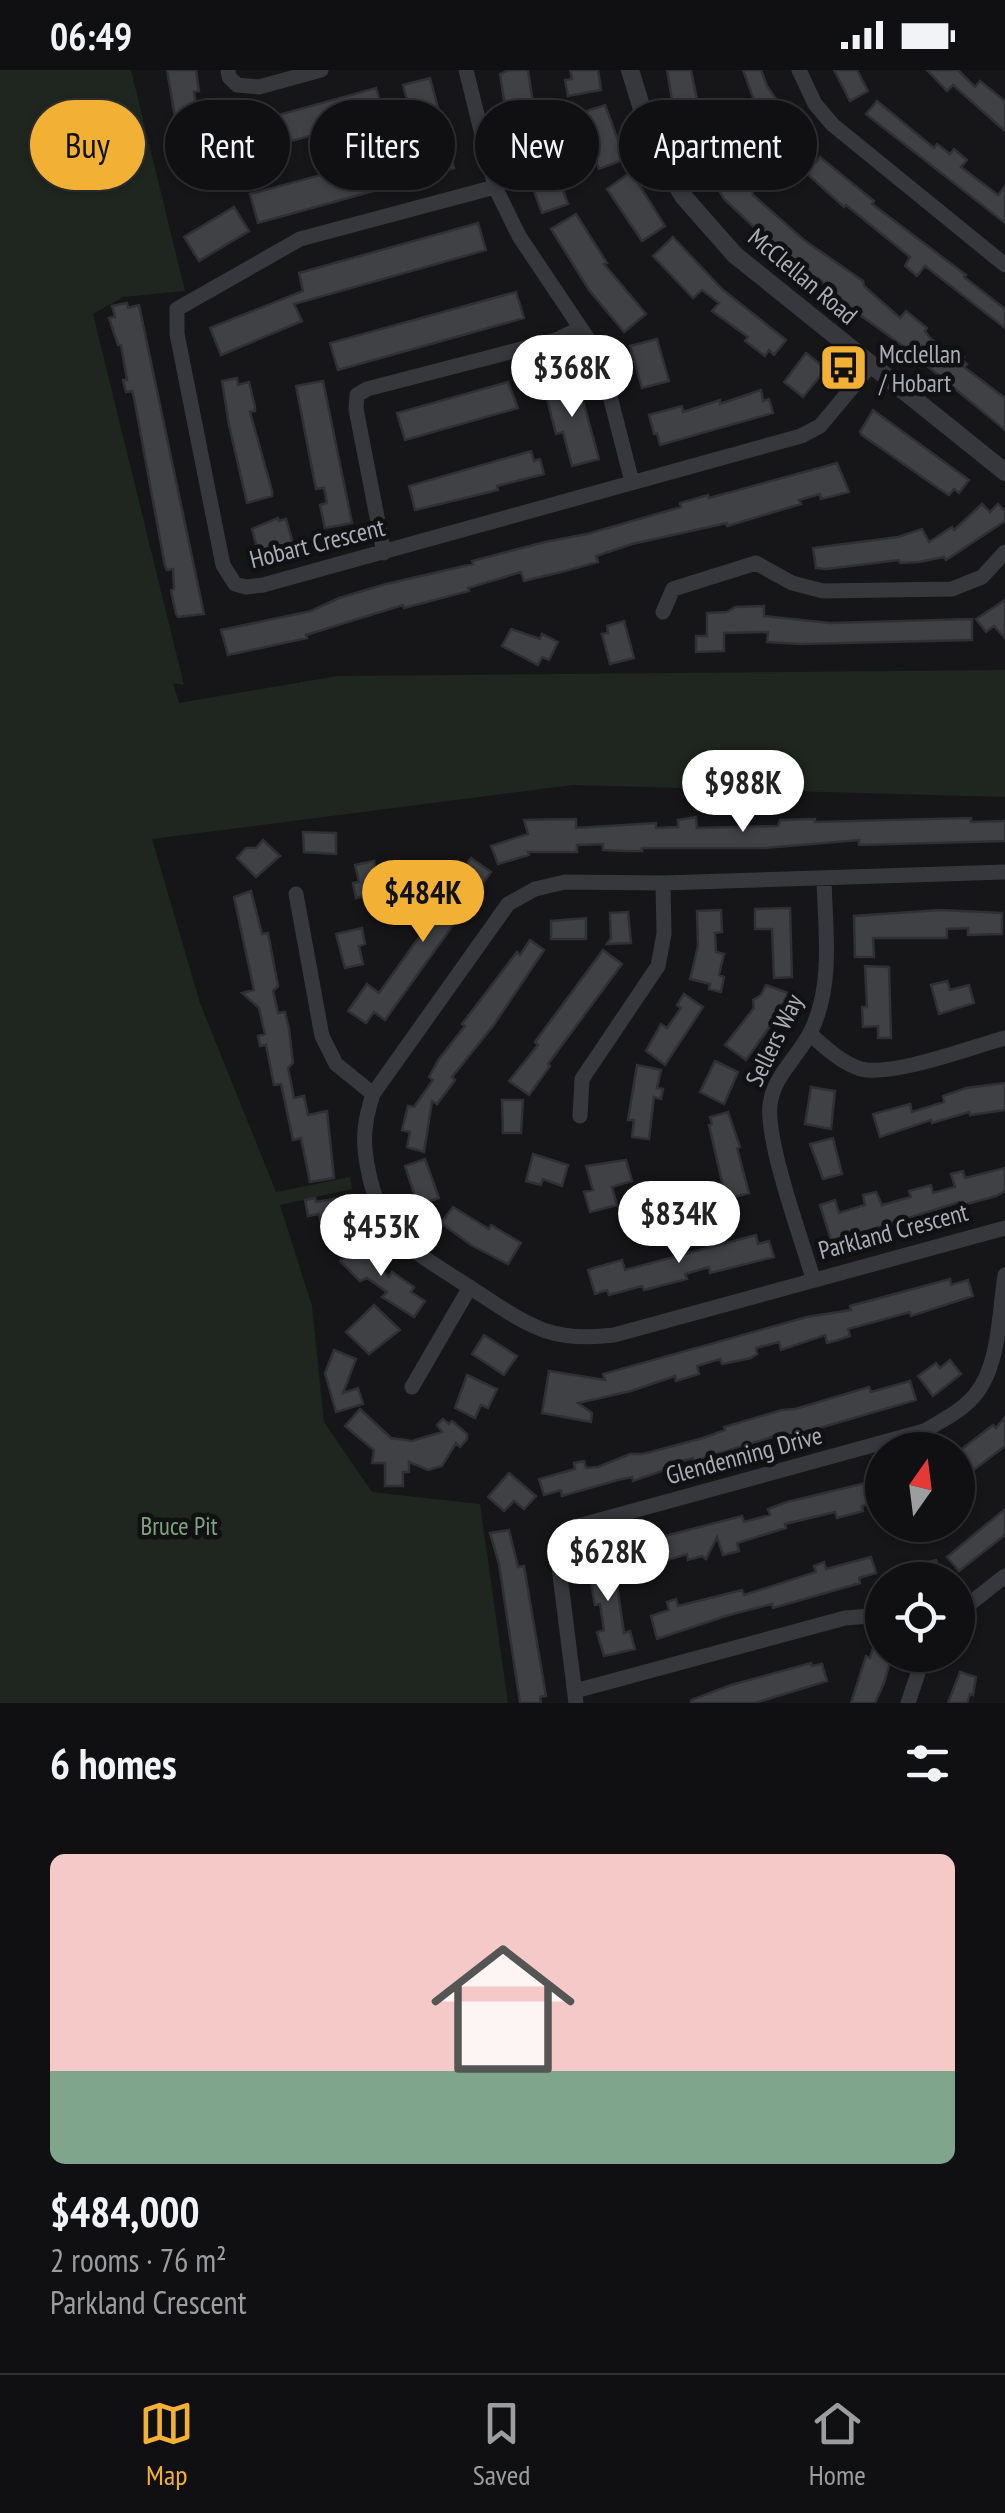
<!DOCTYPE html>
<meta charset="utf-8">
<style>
:root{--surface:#101012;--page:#19191b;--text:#f1f3f6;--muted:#9c9d9f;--line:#303032;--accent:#f2b134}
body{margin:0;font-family:"PT Sans Narrow",sans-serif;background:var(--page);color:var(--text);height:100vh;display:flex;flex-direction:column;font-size:38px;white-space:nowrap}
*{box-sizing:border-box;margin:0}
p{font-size:32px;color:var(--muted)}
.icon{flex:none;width:55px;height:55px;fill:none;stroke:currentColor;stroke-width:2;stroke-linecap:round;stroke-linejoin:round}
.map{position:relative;height:1633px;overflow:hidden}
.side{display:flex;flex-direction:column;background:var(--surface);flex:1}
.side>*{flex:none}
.banner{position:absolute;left:30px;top:30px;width:945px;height:90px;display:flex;gap:20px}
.needle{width:65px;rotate:14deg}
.buttons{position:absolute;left:865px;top:1362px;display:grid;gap:20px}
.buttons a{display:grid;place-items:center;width:110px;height:110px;border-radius:50%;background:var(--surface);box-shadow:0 2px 8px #0004,0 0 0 2px var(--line);font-size:50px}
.price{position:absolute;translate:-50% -85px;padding:0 22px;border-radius:35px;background:#fff;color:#222;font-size:32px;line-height:65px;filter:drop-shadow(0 2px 5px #0008)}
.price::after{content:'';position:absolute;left:50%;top:60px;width:30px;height:22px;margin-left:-15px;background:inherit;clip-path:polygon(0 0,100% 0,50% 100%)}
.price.active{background:var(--accent);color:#111}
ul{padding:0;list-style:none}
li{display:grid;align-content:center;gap:20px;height:530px;padding:0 50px}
li span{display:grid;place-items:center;height:310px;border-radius:15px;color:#555}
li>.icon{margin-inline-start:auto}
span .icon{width:180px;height:180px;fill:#fffc;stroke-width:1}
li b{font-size:42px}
h2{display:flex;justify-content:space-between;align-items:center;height:120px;padding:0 50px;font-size:42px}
.chip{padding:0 35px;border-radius:45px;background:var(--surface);box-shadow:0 2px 8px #0004,0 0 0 2px var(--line);font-size:35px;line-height:90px}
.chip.active{background:var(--accent);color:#111}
.status{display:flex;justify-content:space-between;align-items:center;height:70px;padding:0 50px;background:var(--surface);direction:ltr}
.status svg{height:28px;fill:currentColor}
.menu{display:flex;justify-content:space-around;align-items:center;height:140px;border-top:2px solid var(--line);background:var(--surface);font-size:28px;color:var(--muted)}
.menu a{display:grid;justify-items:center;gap:5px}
.menu .active{color:var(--accent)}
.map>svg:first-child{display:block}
.green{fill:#1e261f}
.building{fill:#404145;stroke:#303034;stroke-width:2.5}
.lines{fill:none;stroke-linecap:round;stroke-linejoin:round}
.minor{stroke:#37383d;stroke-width:15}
.tertiary{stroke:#37383d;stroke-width:18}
.labels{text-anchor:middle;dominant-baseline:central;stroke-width:9;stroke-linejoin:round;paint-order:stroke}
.street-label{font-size:25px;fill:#a8adb8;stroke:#111113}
.poi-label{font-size:25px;fill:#a8adb8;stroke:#111113;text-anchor:start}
.park-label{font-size:25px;fill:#7fa381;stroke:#111113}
</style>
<div class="status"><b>06:49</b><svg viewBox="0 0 49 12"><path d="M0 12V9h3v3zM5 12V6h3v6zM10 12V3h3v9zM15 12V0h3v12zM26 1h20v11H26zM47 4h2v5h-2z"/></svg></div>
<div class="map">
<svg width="1005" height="1633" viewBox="0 0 1005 1633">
<rect width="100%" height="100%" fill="#161618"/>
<path class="green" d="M0,0H131L185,221L123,227L93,244L184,615L173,613L179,633L337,606L1005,600V727L573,715L152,769L200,933L276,1122L350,1107L352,1119L280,1135L312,1236L324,1352L372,1422L480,1434L508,1633H0Z"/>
<path class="building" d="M167,0H196L199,21L194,22L198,50L176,53Z
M509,0H528L534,40L506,44L500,4Z
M570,0H598L601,20L568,26L565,10L572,9Z
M667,0H691L699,39L729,91L752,118L753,125L804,170L863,211L864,216L900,248L906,241L927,258L925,261L930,268L951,284L955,279L964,287L962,290L967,294L964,297L1005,328V360L903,276L853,240L818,208L816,211L787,188L724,129L674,42Z
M743,0H761L767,16L791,51L786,54L816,92L820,87L874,131L872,134L966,205L964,207L1005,239V258L925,196L917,206L905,196L910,187L846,135L844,137L795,93L778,72L781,69L754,30Z
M834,0H857L868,21L850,31Z
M927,0H958L975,17L980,11L1005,31V61L953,15L947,21Z
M430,8L454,98L428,105L403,15Z
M376,18L384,45L231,88L224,60Z
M877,31L934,78L937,74L950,84L954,79L967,90L961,97L998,125L1005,116V153L866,44Z
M605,35L625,89L599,99L578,44Z
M538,52L568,134L542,143L512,61Z
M395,85L402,113L258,153L250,124Z
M631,102L665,156L642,171L607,119Z
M234,137L249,161L199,191L184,167Z
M576,144L607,193L604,194L646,244L624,262L589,220L551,159Z
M478,153L486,180L294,234L302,251L221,285L210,258L303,221L299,203Z
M673,167L722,219L786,270L774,285L769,280L765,286L745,271L748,267L712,241L719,233L702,220L693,228L653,186Z
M516,222L524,248L338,300L330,273Z
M127,233L128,238L139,235L204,544L178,547L176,544L171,520L174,519L173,499L167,500L165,496L134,328L132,321L126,322L123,310H127L121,275H118L109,248L115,247L112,236Z
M657,269L669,311L642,318L630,276Z
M806,283L826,299L803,327L784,312Z
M576,305L599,389L572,396L563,362L556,364L547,329L552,327L548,312Z
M237,308L238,315L249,312L255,337V341L250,342L272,421V426L247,433L229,355L222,311Z
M323,311L352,453L325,458L320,435L327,433L324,418L316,419L296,316Z
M508,312L518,338L405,370L397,343Z
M761,320L763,331L769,329L773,343L660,375L657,363L654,364L649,345L682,336L683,342L720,330V334Z
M873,340L969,410L959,423L954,419L949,425L938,418L862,365L860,362Z
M531,381L534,391L540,389L544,404L497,416L498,420L415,440L409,416Z
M837,393L849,422L821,429L820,424L799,430L801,434L727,456V453L632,474L596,486L598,492L565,501L524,511L521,502L468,518L469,521L404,538L403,535L351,551L306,565L307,568L228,585L221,560L311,541L339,528L386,514L473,494L472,491L545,472L587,464L681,437L680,433L708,425L709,428Z
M982,434L990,442L998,434L1005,441V451L946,490L944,487L919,492L900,493L899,490L826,499L816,498L813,478L898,467L922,459L929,472L952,457L954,460Z
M278,448L279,451L286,449L293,473L258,482L252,459Z
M1005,530V568L994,556L986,562L976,549Z
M764,536V546L830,553L972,549V570L800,574L767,572L768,562L724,563V581L696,582V566H707V543L727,542L735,537Z
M624,551L634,588L610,594L602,564L608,563L607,556Z
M511,559L540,569L542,564L558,572L549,590L542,587L538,595L502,576Z
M696,747L697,758L778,756L780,750L815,749V752L971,748V752L1005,751V771L859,775V770L765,778H642V781H626L603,780V774L577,775V782H528L529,785L498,794L491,776L528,764L524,750L576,749V758L656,753V758L678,757V750Z
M303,762L336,763V784L304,782Z
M263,770L280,786L256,807L237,788L246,778H256Z
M471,788L491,802L385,950L374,942L366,953L348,941L367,914L379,923L430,852L427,850Z
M374,791L380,823L356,828L353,813L359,812L355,795Z
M251,821L262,864L268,863L278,916L273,921L278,943L285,942L289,959L293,993L288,998L294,1028L304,1026L308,1045L327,1041L334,1108L310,1112L301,1068L293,1070L281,1014L274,1015L266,975L260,976L258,966L265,964L259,938L242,923L254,920L234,827Z
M790,838L792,907L774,908L772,859H755V839Z
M721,840L722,862L715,863L716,882L724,884L719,905L724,907L721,922L709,919L710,914L690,909L698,876L697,841Z
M940,840L1002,843V864L968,865V858L947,859V868H873L874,887H855L854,846Z
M628,842L631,873L607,874L611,868L610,843Z
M586,848V869H551V851Z
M362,858L365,874L359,876L363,894L345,898L336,864Z
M530,870L544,880L493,956L452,1007L455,1010L437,1034L432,1031L424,1082L407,1077L410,1062L402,1060L408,1036L414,1037L433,1010L429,1007L439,989L465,956L462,954L517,882L520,885Z
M603,880L622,894L548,994L550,996L529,1025L509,1011L538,975L535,972Z
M865,896L889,897L891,968H878V956L863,957L862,937H867Z
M947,911L950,920L969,915L974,933L939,944L931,915Z
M766,915L788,923L773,952L746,990L725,975L754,938L753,930L761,925Z
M684,924L703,937L665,995L646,981L661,954L667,958L681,938L677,935Z
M715,991L738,1002L724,1034L700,1022Z
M637,995L661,1000L657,1018L663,1019L661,1029L654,1027L649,1069L632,1067L634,1050H628Z
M1005,1013V1040L970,1045L969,1042L932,1053L931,1050L880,1067L873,1044L910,1034L912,1042L944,1032L943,1026L966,1018Z
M811,1017L835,1021L831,1059L805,1054Z
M502,1030H523L521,1063H503Z
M728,1042L740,1077L737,1078L749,1123L726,1129L709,1055L712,1054L710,1047Z
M833,1068L842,1104L823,1109L810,1074Z
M533,1084L568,1095L562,1116L543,1109L541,1115L526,1111Z
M425,1089L439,1128L418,1135L405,1096Z
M626,1090L632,1111L612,1117L617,1135L590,1142L584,1122L593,1120L586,1096Z
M1005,1098V1121L996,1126L960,1136L959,1132L851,1166L831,1170L820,1135L835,1130L839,1143L865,1135L863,1125L876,1122L882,1135L911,1127L909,1121L931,1115L933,1123L955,1117L951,1104L963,1101L965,1108Z
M315,1128L316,1132L339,1128L342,1141L336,1142L340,1160L323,1163L319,1144L308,1146L305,1130Z
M453,1137L489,1159L491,1155L521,1173L508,1194L471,1175L441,1153Z
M756,1165L758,1174L769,1171L774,1187L710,1203L709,1197L685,1204L687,1209L644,1220L642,1216L609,1225L607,1220L595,1224L588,1200L594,1198L622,1190L625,1200Z
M348,1169L389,1207L392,1202L414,1217L411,1222L425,1231L414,1247L382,1227L387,1222L367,1208L360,1211L340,1191L345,1186L338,1179Z
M950,1209L951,1215L968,1210L973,1226L911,1246L910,1242L848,1259L850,1266L838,1270L827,1273L825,1265L781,1280L779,1272L756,1278L757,1284L751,1288L722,1294L720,1289L697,1296L699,1304L676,1311L675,1306L631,1321L578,1333L592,1343L591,1352L542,1343L549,1301L605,1310L603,1304L807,1247L851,1240L850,1236Z
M374,1235L400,1260L369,1284L346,1262Z
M484,1265L517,1286L504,1305L472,1284Z
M334,1280L356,1289L343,1323L358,1318L363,1334L336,1342L325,1303Z
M950,1290L961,1304L933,1326L918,1306L936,1293L940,1298Z
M467,1305L497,1319L488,1338L481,1335L475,1348L455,1338Z
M910,1311L916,1330L809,1361L786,1367L785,1363L694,1391L693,1388L667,1395L668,1399L633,1411L632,1407L618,1410L562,1426L561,1420L544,1425L539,1409L575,1399L574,1393L584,1391L586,1398L598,1397L630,1384H643L703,1368L725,1360L724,1357L782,1340L795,1339L869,1317L871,1322Z
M360,1339L391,1368L412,1371L442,1362L437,1355L443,1349L449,1354L452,1351L467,1364V1369L460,1377L456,1373L442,1396L428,1400L409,1392V1402H403V1416H385V1393H372L374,1380L345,1356Z
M1005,1347V1376L958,1412V1382L993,1355L996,1358Z
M509,1403L536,1426L524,1439L514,1431L504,1441L488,1427Z
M882,1409V1430L862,1436L863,1441L837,1448L835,1442L785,1454L786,1458L737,1473L739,1481L723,1485L717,1467L706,1489L702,1486L688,1490L687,1484L645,1497L638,1473L742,1446L744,1452L770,1445L768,1439L787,1432Z
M1005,1439V1465L959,1501L947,1487Z
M509,1460L518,1497L524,1496L546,1626L540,1627L541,1633H520L499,1494L490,1463Z
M612,1481L624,1563L630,1561L635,1579L604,1586L597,1562L604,1560L600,1534L595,1535L586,1485Z
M871,1487L876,1503L859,1508L860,1513L773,1538L772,1534L729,1545L657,1569L651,1546L669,1540L667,1532L676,1529L678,1536L742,1520L744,1525L816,1502L814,1496L824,1492L826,1499Z
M936,1490L942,1510H909L906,1498Z
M874,1575L882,1578V1585H892L884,1613L875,1633H851L866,1586L870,1588Z
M811,1593L812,1596L822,1594L827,1611L755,1633H691V1630L731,1615Z
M960,1602L976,1607L973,1625L970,1624L967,1633H948Z"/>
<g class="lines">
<path class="minor" d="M228,0L229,7L237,15L259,17L321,0
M466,0L495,117L519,166L600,287L632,412
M799,0L815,34L833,55L1005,195
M495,117L300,169L177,239V264L223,495L235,514L246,517L263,515L801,366L820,356L871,295
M384,483L356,339L357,325L367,319L556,270L579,259
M663,542L673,519L756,493L792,513L823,521L952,519L982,507L1005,482
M1005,802L663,813L565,812L535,819L508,834L373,1024C364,1052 362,1071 368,1099C381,1170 418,1183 474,1220C527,1254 547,1273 614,1265L1005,1158
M296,824L322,966L336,994L373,1024
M810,964C825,977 841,993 861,999C893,1007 971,977 1005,968
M580,1046L582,1009L658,896L664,864L663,813
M813,1208C801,1168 766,1072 770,1035C773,1006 799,986 811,961C834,914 825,858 824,808
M412,1317L470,1217
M958,1543L1005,1506
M575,1621L845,1548L882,1545
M576,1633L556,1473L578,1456L924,1361C941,1351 962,1341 975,1325C1000,1295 999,1242 1005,1205
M908,1633L924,1585"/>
<path class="tertiary" d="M630,0L650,65L669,102L683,126L735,185L1005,402"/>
</g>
<defs>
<symbol id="bus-square" viewBox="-11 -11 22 22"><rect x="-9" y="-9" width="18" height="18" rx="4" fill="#f2b134" stroke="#111113"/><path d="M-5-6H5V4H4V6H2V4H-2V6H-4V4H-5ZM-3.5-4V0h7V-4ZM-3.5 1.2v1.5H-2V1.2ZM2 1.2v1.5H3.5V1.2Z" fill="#111"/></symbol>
</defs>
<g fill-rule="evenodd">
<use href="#bus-square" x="816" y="270" width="55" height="55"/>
</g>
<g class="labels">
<g class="street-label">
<text transform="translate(803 206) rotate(40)">McClellan Road</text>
<text transform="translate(317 473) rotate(-14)">Hobart Crescent</text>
<text transform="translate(774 970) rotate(-64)">Sellers Way</text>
<text transform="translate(893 1161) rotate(-15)">Parkland Crescent</text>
<text transform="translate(744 1385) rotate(-15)">Glendenning Drive</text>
</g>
<g class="poi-label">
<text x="879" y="284">Mcclellan<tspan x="879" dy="29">/ Hobart</tspan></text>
</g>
<g class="park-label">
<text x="179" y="1456">Bruce Pit</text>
</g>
</g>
</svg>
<div class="buttons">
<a><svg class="needle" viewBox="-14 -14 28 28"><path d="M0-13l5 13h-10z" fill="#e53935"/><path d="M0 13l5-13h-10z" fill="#9c9d9f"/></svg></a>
<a><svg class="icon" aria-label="locate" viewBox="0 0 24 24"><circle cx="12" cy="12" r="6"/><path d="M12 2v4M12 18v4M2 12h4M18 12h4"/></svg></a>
</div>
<b class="price" style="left:572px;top:350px">$368K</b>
<b class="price" style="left:743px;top:765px">$988K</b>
<b class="price active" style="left:423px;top:875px">$484K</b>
<b class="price" style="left:679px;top:1196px">$834K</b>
<b class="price" style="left:381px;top:1209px">$453K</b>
<b class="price" style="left:608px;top:1534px">$628K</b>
<div class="banner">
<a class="chip active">Buy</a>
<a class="chip">Rent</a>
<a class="chip">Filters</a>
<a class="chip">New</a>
<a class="chip">Apartment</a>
</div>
</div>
<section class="side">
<h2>6 homes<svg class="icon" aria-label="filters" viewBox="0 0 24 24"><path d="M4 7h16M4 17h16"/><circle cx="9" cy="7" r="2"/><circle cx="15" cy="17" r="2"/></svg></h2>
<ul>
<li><span style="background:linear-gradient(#f6c9c9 70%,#7fa58c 0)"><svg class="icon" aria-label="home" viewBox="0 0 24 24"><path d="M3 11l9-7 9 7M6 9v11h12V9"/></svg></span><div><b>$484,000</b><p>2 rooms · 76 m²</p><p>Parkland Crescent</p></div></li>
</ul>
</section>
<nav class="menu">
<a class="active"><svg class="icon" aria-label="map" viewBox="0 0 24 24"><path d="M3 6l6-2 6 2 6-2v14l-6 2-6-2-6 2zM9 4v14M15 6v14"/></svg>Map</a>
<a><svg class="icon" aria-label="saved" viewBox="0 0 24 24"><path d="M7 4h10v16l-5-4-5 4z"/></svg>Saved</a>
<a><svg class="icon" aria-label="home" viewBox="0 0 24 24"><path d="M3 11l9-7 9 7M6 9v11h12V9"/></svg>Home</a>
</nav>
